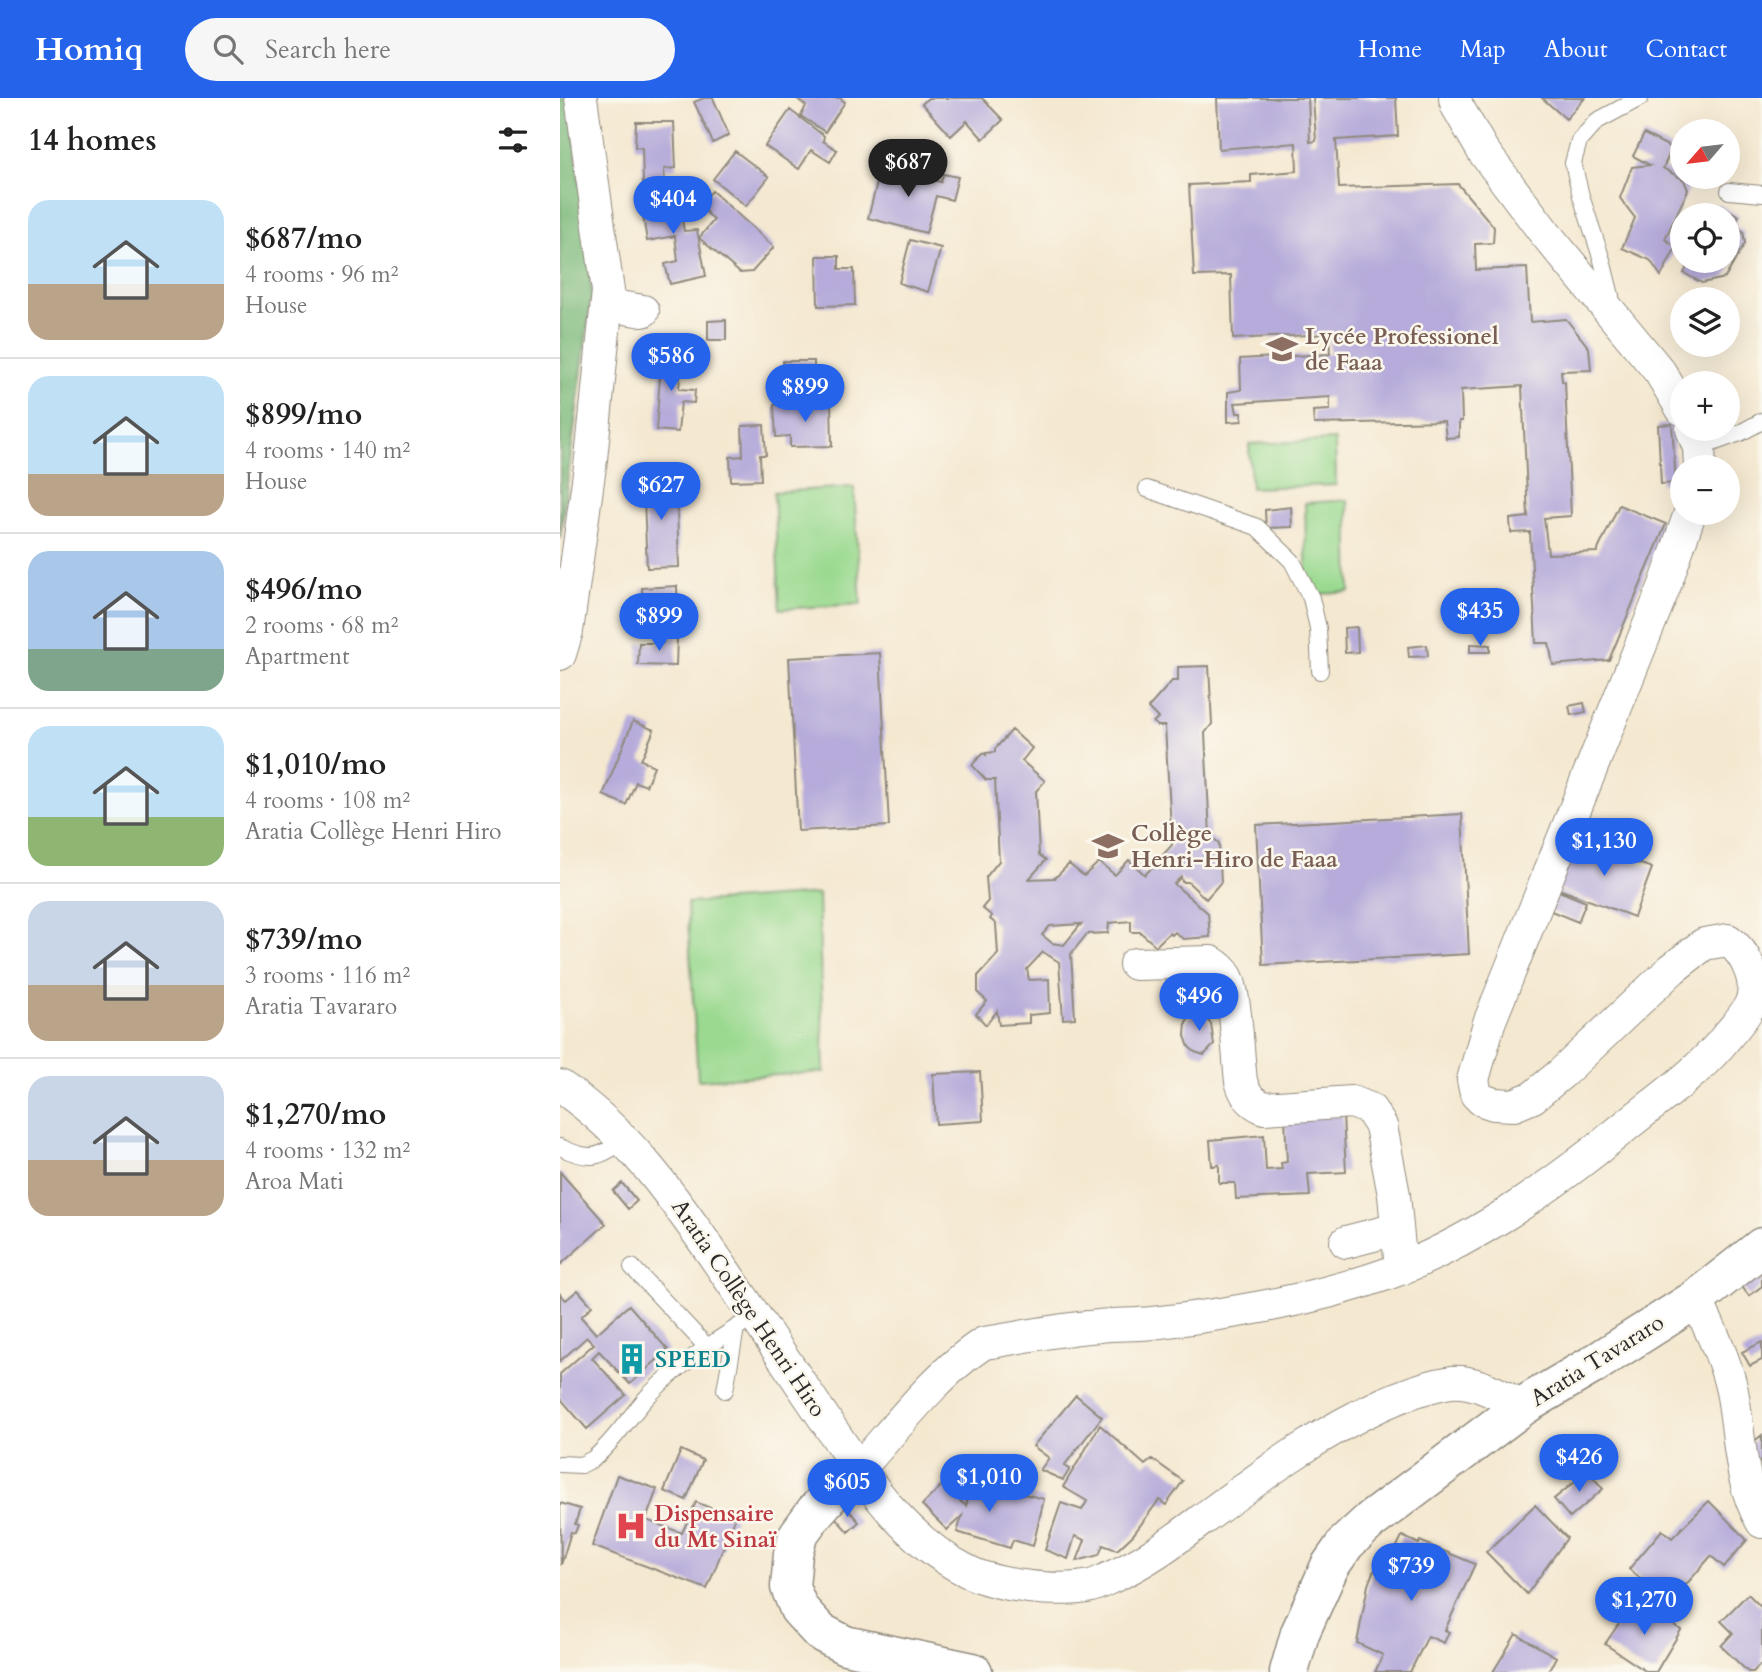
<!DOCTYPE html>
<meta charset="utf-8">
<style>
:root{--surface:#fff;--page:#f6f6f6;--text:#222;--muted:#767676;--line:#e0e0e0;--accent:#2563eb}
body{margin:0;font-family:Cardo,serif;background:var(--page);color:var(--text);height:100vh;display:flex;flex-direction:column;font-size:26px;white-space:nowrap}
*{box-sizing:border-box;margin:0}
p{font-size:23px;color:var(--muted)}
.icon{flex:none;width:38px;height:38px;fill:none;stroke:currentColor;stroke-width:2;stroke-linecap:round;stroke-linejoin:round}
.map{position:relative;flex:1;overflow:hidden}
.details{display:flex;flex-direction:column;background:var(--surface);width:560px}
.details>*{flex:none}
.needle{width:46px;rotate:242deg}
.fabs{position:absolute;left:1110px;top:21px;display:grid;gap:14px}
.fabs a{display:grid;place-items:center;width:70px;height:70px;border-radius:50%;background:var(--surface);box-shadow:0 7px 28px #0002;font-size:35px}
.price{position:absolute;translate:-50% -60px;padding:0 16px;border-radius:24px;background:var(--accent);color:#fff;font-size:23px;line-height:46px;filter:drop-shadow(0 2px 4px #0008)}
.price::after{content:'';position:absolute;left:50%;top:42px;width:21px;height:16px;margin-left:-10px;background:inherit;clip-path:polygon(0 0,100% 0,50% 100%)}
.price.selected{background:#222;color:#fff}
ul{padding:0;list-style:none}
li{display:flex;align-items:center;gap:21px;height:175px;padding:0 28px}
li+li{border-top:2px solid var(--line)}
li span{display:grid;place-items:center;flex:none;width:196px;height:140px;border-radius:21px;color:#555}
li>.icon{margin-inline-start:auto}
span .icon{width:84px;height:84px;fill:#fffc;stroke-width:1}
li b{font-size:30px}
h2{display:flex;justify-content:space-between;align-items:center;height:84px;padding:0 28px;font-size:30px}
header{display:flex;align-items:center;gap:42px;box-sizing:border-box;height:98px;padding:0 35px;background:var(--accent);color:#fff}
header strong{font-size:33px}
nav{display:flex;gap:38px;margin-inline-start:auto;font-size:24px}
.search{width:490px;height:63px;background:var(--page);display:flex;align-items:center;gap:18px;box-sizing:border-box;padding:0 24px;border-radius:38px;color:var(--muted);font-size:26px}
main{display:flex;flex:1;min-height:0}
.map>svg:first-child{display:block}
.green{fill:#9ad98f;stroke:#62825d;stroke-width:2}
.forest{fill:#7bb97a;stroke:#537252;stroke-width:2}
.building{fill:#b6abda;fill-rule:evenodd}
.lines{fill:none;stroke-linecap:round;stroke-linejoin:round}
.service-casing{stroke:#908a7e;stroke-width:18}
.minor-casing{stroke:#908a7e;stroke-width:34}
.secondary-casing{stroke:#908a7e;stroke-width:41}
.trunk-casing{stroke:#908a7e;stroke-width:41}
.service{stroke:#fff;stroke-width:16}
.minor{stroke:#fff;stroke-width:32}
.secondary{stroke:#fff;stroke-width:38}
.trunk{stroke:#fff;stroke-width:38}
.labels{text-anchor:middle;dominant-baseline:central;stroke-width:5;stroke-linejoin:round;paint-order:stroke}
.education-label{font-size:23px;font-weight:bold;fill:#785e54;stroke:#fbf7ec;text-anchor:start}
.street-label{font-size:23px;fill:#2b2b2b;stroke:#fbf7ec}
.culture-label{font-size:23px;font-weight:bold;fill:#0d838f;stroke:#fbf7ec;text-anchor:start}
.health-label{font-size:23px;font-weight:bold;fill:#be3a42;stroke:#fbf7ec;text-anchor:start}
</style>
<header>
<strong>Homiq</strong>
<div class="search"><svg class="icon" aria-label="search" viewBox="0 0 24 24"><circle cx="10" cy="10" r="6"/><path d="M15 15l6 6"/></svg>Search here</div>
<nav><a>Home</a><a>Map</a><a>About</a><a>Contact</a></nav>
</header>
<main>
<section class="details">
<h2>14 homes<svg class="icon" aria-label="filters" viewBox="0 0 24 24"><path d="M4 7h16M4 17h16"/><circle cx="9" cy="7" r="2"/><circle cx="15" cy="17" r="2"/></svg></h2>
<ul>
<li><span style="background:linear-gradient(#bfe0f5 60%,#b9a48a 0)"><svg class="icon" aria-label="home" viewBox="0 0 24 24"><path d="M3 11l9-7 9 7M6 9v11h12V9"/></svg></span><div><b>$687/mo</b><p>4 rooms · 96 m²</p><p>House</p></div></li>
<li><span style="background:linear-gradient(#bfe0f5 70%,#b9a48a 0)"><svg class="icon" aria-label="home" viewBox="0 0 24 24"><path d="M3 11l9-7 9 7M6 9v11h12V9"/></svg></span><div><b>$899/mo</b><p>4 rooms · 140 m²</p><p>House</p></div></li>
<li><span style="background:linear-gradient(#a9c7e8 70%,#7fa58c 0)"><svg class="icon" aria-label="home" viewBox="0 0 24 24"><path d="M3 11l9-7 9 7M6 9v11h12V9"/></svg></span><div><b>$496/mo</b><p>2 rooms · 68 m²</p><p>Apartment</p></div></li>
<li><span style="background:linear-gradient(#bfe0f5 65%,#8fb573 0)"><svg class="icon" aria-label="home" viewBox="0 0 24 24"><path d="M3 11l9-7 9 7M6 9v11h12V9"/></svg></span><div><b>$1,010/mo</b><p>4 rooms · 108 m²</p><p>Aratia Collège Henri Hiro</p></div></li>
<li><span style="background:linear-gradient(#c9d6e8 60%,#b9a48a 0)"><svg class="icon" aria-label="home" viewBox="0 0 24 24"><path d="M3 11l9-7 9 7M6 9v11h12V9"/></svg></span><div><b>$739/mo</b><p>3 rooms · 116 m²</p><p>Aratia Tavararo</p></div></li>
<li><span style="background:linear-gradient(#c9d6e8 60%,#b9a48a 0)"><svg class="icon" aria-label="home" viewBox="0 0 24 24"><path d="M3 11l9-7 9 7M6 9v11h12V9"/></svg></span><div><b>$1,270/mo</b><p>4 rooms · 132 m²</p><p>Aroa Mati</p></div></li>
</ul>
</section>
<div class="map">
<svg width="1202" height="1574" viewBox="0 0 1202 1574">
<rect width="100%" height="100%" fill="#fbf7ec"/>
<filter id="ink" filterUnits="userSpaceOnUse"><feTurbulence type="fractalNoise" baseFrequency=".0143" numOctaves="2"/><feDisplacementMap in="SourceGraphic" scale="14" xChannelSelector="R" yChannelSelector="G"/><feConvolveMatrix kernelMatrix="1 2 1 2 8 2 1 2 1" color-interpolation-filters="sRGB"/></filter>
<filter id="wash" filterUnits="userSpaceOnUse"><feTurbulence type="fractalNoise" baseFrequency=".00686" numOctaves="4" result="noise"/><feDisplacementMap in="SourceGraphic" scale="28" xChannelSelector="R" yChannelSelector="G"/><feGaussianBlur stdDeviation="1.57" result="paint"/><feColorMatrix in="noise" values="0 0 0 0 0 0 0 0 0 0 0 0 0 0 0 0 0 1.4 0 .05"/><feComposite in="paint" operator="in"/></filter>
<g filter="url(#wash)">
<rect width="100%" height="100%" fill="#f4e8d0"/>
<path class="green" d="M775,342L776,387L691,390L689,346Z
M294,389L301,506L220,511L214,394Z
M788,402L790,494L747,497L745,405Z
M258,796L264,974L138,982L127,805Z"/>
<path class="forest" d="M0,0H10L32,195L0,441Z"/>
<g id="blocks">
<path class="building" d="M144,0H153L169,37L153,45L134,4Z
M236,0H280L285,4L265,34L241,18L246,8Z
M368,0H422L443,22L423,41L407,23L391,38L362,6Z
M657,0H748L750,44L756,43L753,0H836L838,38L776,42L779,90L898,86L934,129L933,145L915,146L916,172L967,170L970,224L1006,221L1029,250L1031,272L1001,273L1002,283L1005,284L1011,418L984,420L988,456L1037,454L1059,407L1106,426L1049,562L993,567L989,545H976L970,434L951,435L950,421L968,419L962,288L901,292L902,323H899V339L886,340L884,323L754,326L753,313L770,312V299L675,305L677,315H681L682,323L668,324V294L681,292L680,261L770,256L769,236L673,241L671,177L634,178L629,87L691,84V77L737,73L736,45L659,51Z
M982,0H1025L1006,21Z
M230,12L264,38L263,43L277,52L270,64L251,52L239,71L205,48Z
M76,24H114L116,70L104,71L105,86H83L82,50L75,49Z
M1084,36L1112,50L1103,70L1124,82L1128,92L1105,141L1116,149L1101,178L1090,162L1062,150L1075,120L1060,100L1072,69L1090,67L1073,58Z
M175,53L209,79L186,108L153,81Z
M321,69L381,84L383,76L398,79L392,102L376,98L366,135L308,120Z
M152,93L214,149L192,174L180,175L139,140L154,122L139,107Z
M117,94L124,133L137,132L146,178L110,186L105,166L118,163L115,138L87,143L80,100Z
M1158,106L1179,118L1174,128L1183,133L1185,145L1165,180L1142,185L1124,175L1130,163H1167V117H1142L1145,113Z
M350,142L381,150L368,194L339,185Z
M257,158H279V171H294L295,207L258,208Z
M166,222V242H148V223Z
M102,253L122,255L119,291L135,292L134,305L121,304L118,334L96,332Z
M223,263H254V297H238V289H223Z
M271,304L272,348L230,349V338L216,339L214,307Z
M1112,326L1116,385L1101,386L1098,327Z
M204,327L206,357H200L201,382L171,383L170,359L183,358L182,328Z
M116,379L119,469L87,470L83,380Z
M731,409L732,429L706,430L705,412Z
M117,488L118,532L84,533L82,490Z
M797,529L798,554L785,555L784,530Z
M103,538H117L116,568L78,567L79,545H103Z
M910,546L930,547V554H910Z
M867,547L868,558L849,559L848,549Z
M320,555L329,728L238,733L229,560Z
M649,568L652,626L645,635L650,738L659,745L661,784L646,801L628,784H622L621,779L614,786L648,815L650,839L623,841L615,834L612,837L609,835L596,848L580,834H571V823L549,825L548,835L527,836L511,856L515,920L503,921L499,864L483,854L467,871L469,882L489,881L490,915L469,917V925L439,927L437,913L426,927L416,916L427,903L418,895V878L438,856L436,826L430,821L432,818L422,810L428,803L426,779L439,763L435,682H426L412,667L423,655L426,657V655L435,654V651L452,632L472,650L462,663L485,683L476,693L479,757L486,762L469,781L495,780L509,766L524,778L539,764L555,777L569,762L585,777L612,747L605,628H598L593,624L598,620L588,610L612,583H618V569ZM521,826L504,847L492,845L482,837L490,828Z
M1024,605L1026,614L1011,617L1009,608Z
M73,623L94,632L81,662L94,668L86,688L76,684L66,707L43,697Z
M902,716L909,856L703,867L696,727Z
M1015,742L1092,770L1074,819L996,790Z
M999,793L1026,804L1018,824L991,813Z
M640,913L651,926L654,947L644,957L635,954L629,949L625,938L626,924L633,914Z
M420,974L423,1023L376,1026L373,976Z
M783,1017L786,1074L748,1076L750,1098L676,1101L675,1085H659V1067L652,1068L650,1042L704,1037L706,1072L722,1071L721,1065L727,1064L725,1020Z
M0,1074L46,1126L0,1167Z
M62,1085L77,1103L68,1111L53,1093Z
M1202,1169V1188L1189,1198L1180,1186Z
M18,1192L32,1208L21,1219L36,1236L69,1207L108,1252L70,1286L39,1253L32,1260L66,1297L27,1331L0,1300V1276L34,1246L27,1239L0,1263V1196L6,1202Z
M1202,1244V1262L1190,1268L1182,1254Z
M516,1297L542,1319L504,1368L510,1371L503,1382L480,1372L489,1360L473,1348Z
M540,1327L585,1367L592,1361L623,1383L606,1407L599,1402L573,1437L557,1452L543,1447L539,1457L517,1463L525,1442L515,1438L508,1461L485,1452L501,1405L522,1412L527,1403L503,1389Z
M1202,1337V1367L1187,1349Z
M121,1352L143,1362L126,1402L104,1393Z
M1028,1373L1043,1391L1010,1420L994,1401Z
M57,1377L97,1391L86,1422L122,1435L136,1404L175,1420L147,1491L32,1448Z
M413,1383L484,1401L473,1448L453,1442L450,1450L397,1434L402,1418L387,1432L362,1407L382,1387L406,1408Z
M1149,1403L1187,1442L1164,1469L1151,1458L1110,1505L1069,1471L1102,1432L1112,1440Z
M0,1405L20,1411L15,1426L18,1427L15,1435L11,1434L1,1467Z
M975,1407L1007,1440L967,1496L926,1454Z
M285,1408L299,1424L288,1434L274,1418Z
M842,1438L859,1446L860,1443L915,1466L885,1532L889,1534L884,1545L868,1538L850,1574H815L823,1557L797,1545L808,1487L813,1474L831,1461Z
M1188,1496L1200,1508L1202,1506V1565L1193,1574H1188L1161,1548L1173,1535L1161,1523Z
M1076,1501L1121,1532L1096,1574H1087L1045,1546Z
M956,1536L996,1559L988,1574H933Z"/>
</g>
</g>
<g filter="url(#ink)">
<use href="#blocks" fill-opacity="0" stroke="#908a7e" stroke-width="2"/>
<g class="lines">
<defs>
<path id="service" d="M1169,93L1202,96
M1050,208L1051,198L1042,162L1021,98L1013,65L1019,43L1037,23L1080,0
M1139,350L1180,335L1202,323
M587,391L697,429L732,463L751,500L758,530L760,573
M0,1049C29,1063 40,1061 64,1041
M72,1169L147,1249
M165,1292L176,1230
M0,1366L21,1367L33,1361C55,1343 70,1317 90,1296C121,1265 158,1241 195,1218"/>
<path id="minor" d="M895,0L897,8L923,53L984,134L1100,274L1122,311
M47,207L83,213
M1132,331L1139,350L1140,369
M0,556L7,533L31,361L48,193L21,0
M575,866L651,864C658,868 663,872 667,879C676,896 678,960 681,983C685,997 691,1004 704,1010L792,1004L810,1011L821,1028L834,1097L841,1171
M0,988C72,1038 114,1100 163,1171C196,1219 229,1268 262,1317C302,1376 341,1440 407,1473C436,1488 498,1495 531,1488C538,1486 547,1481 554,1478C585,1464 612,1444 639,1424C700,1379 756,1336 825,1305C846,1296 869,1287 892,1284C916,1282 941,1298 963,1308
M786,1144L837,1131
M1136,1201C1150,1231 1165,1260 1172,1293C1181,1338 1178,1383 1202,1424
M299,1371C335,1331 379,1273 424,1245C462,1239 500,1231 539,1228C556,1226 574,1227 592,1225C670,1216 750,1203 824,1177C911,1146 991,1089 1062,1031C1097,1002 1140,974 1168,937C1176,928 1185,917 1190,907C1201,885 1185,854 1168,842L1144,846L1112,871L1002,975L973,999L954,1007L934,1006L922,1002L916,996L913,982L929,925L1105,487L1130,415"/>
<path id="secondary" d="M729,1574L740,1535L770,1468L786,1445L810,1423L963,1308L1034,1266L1136,1201L1202,1149"/>
<path id="trunk" d="M299,1371L279,1387L254,1415L238,1437L233,1456L230,1489L239,1511L260,1534L285,1547L413,1574"/>
</defs>
<use href="#service" class="service-casing"/>
<use href="#minor" class="minor-casing"/>
<use href="#secondary" class="secondary-casing"/>
<use href="#trunk" class="trunk-casing"/>
<use href="#service" class="service"/>
<use href="#minor" class="minor"/>
<use href="#secondary" class="secondary"/>
<use href="#trunk" class="trunk"/>
</g>
</g>
<defs>
<symbol id="school-bare" viewBox="-9 -9 18 18"><path d="M0-5L7-2L0 1L-7-2ZM-4 1L0 2.5L4 1V4Q0 6-4 4Z" fill="#8d6e63" stroke="#fbf7ec" stroke-width="2.5" paint-order="stroke"/></symbol>
<symbol id="building-bare" viewBox="-9 -9 18 18"><path d="M-4-6H4V6H1V3H-1V6H-4ZM-2.5-4.3h1.7v1.8h-1.7ZM.8-4.3h1.7v1.8H.8ZM-2.5-1h1.7V.8h-1.7ZM.8-1h1.7V.8H.8Z" fill="#0f9aa8" stroke="#fbf7ec" stroke-width="2.5" paint-order="stroke"/></symbol>
<symbol id="hospital-bare" viewBox="-9 -9 18 18"><path d="M-5-5h3v3.5h4V-5h3V5h-3V1.5h-4V5h-3Z" fill="#e0444e" stroke="#fbf7ec" stroke-width="2.5" paint-order="stroke"/></symbol>
</defs>
<g fill-rule="evenodd">
<use href="#school-bare" x="700" y="229" width="44" height="44"/>
<use href="#school-bare" x="526" y="726" width="44" height="44"/>
<use href="#building-bare" x="50" y="1239" width="44" height="44"/>
<use href="#hospital-bare" x="49" y="1406" width="44" height="44"/>
</g>
<g class="labels">
<g class="education-label">
<text x="745" y="238">Lycée Professionel<tspan x="745" dy="26">de Faaa</tspan></text>
<text x="571" y="735">Collège<tspan x="571" dy="26">Henri-Hiro de Faaa</tspan></text>
</g>
<g class="street-label">
<text transform="translate(189 1210) rotate(56)">Aratia Collège Henri Hiro</text>
<text transform="translate(1037 1262) rotate(-32)">Aratia Tavararo</text>
</g>
<g class="culture-label">
<text x="95" y="1261">SPEED</text>
</g>
<g class="health-label">
<text x="94" y="1415">Dispensaire<tspan x="94" dy="26">du Mt Sinaï</tspan></text>
</g>
</g>
</svg>
<div class="fabs">
<a><svg class="needle" viewBox="-14 -14 28 28"><path d="M0-13l5 13h-10z" fill="#e53935"/><path d="M0 13l5-13h-10z" fill="#767676"/></svg></a>
<a><svg class="icon" aria-label="locate" viewBox="0 0 24 24"><circle cx="12" cy="12" r="6"/><path d="M12 2v4M12 18v4M2 12h4M18 12h4"/></svg></a>
<a><svg class="icon" aria-label="layers" viewBox="0 0 24 24"><path d="M12 4l9 5-9 5-9-5zM3 14l9 5 9-5"/></svg></a>
<a>+</a>
<a>−</a>
</div>
<b class="price selected" style="left:348px;top:101px">$687</b>
<b class="price" style="left:113px;top:138px">$404</b>
<b class="price" style="left:111px;top:295px">$586</b>
<b class="price" style="left:245px;top:326px">$899</b>
<b class="price" style="left:101px;top:424px">$627</b>
<b class="price" style="left:920px;top:550px">$435</b>
<b class="price" style="left:99px;top:555px">$899</b>
<b class="price" style="left:1044px;top:780px">$1,130</b>
<b class="price" style="left:639px;top:935px">$496</b>
<b class="price" style="left:1019px;top:1396px">$426</b>
<b class="price" style="left:429px;top:1416px">$1,010</b>
<b class="price" style="left:287px;top:1421px">$605</b>
<b class="price" style="left:851px;top:1505px">$739</b>
<b class="price" style="left:1084px;top:1539px">$1,270</b>
</div>
</main>
